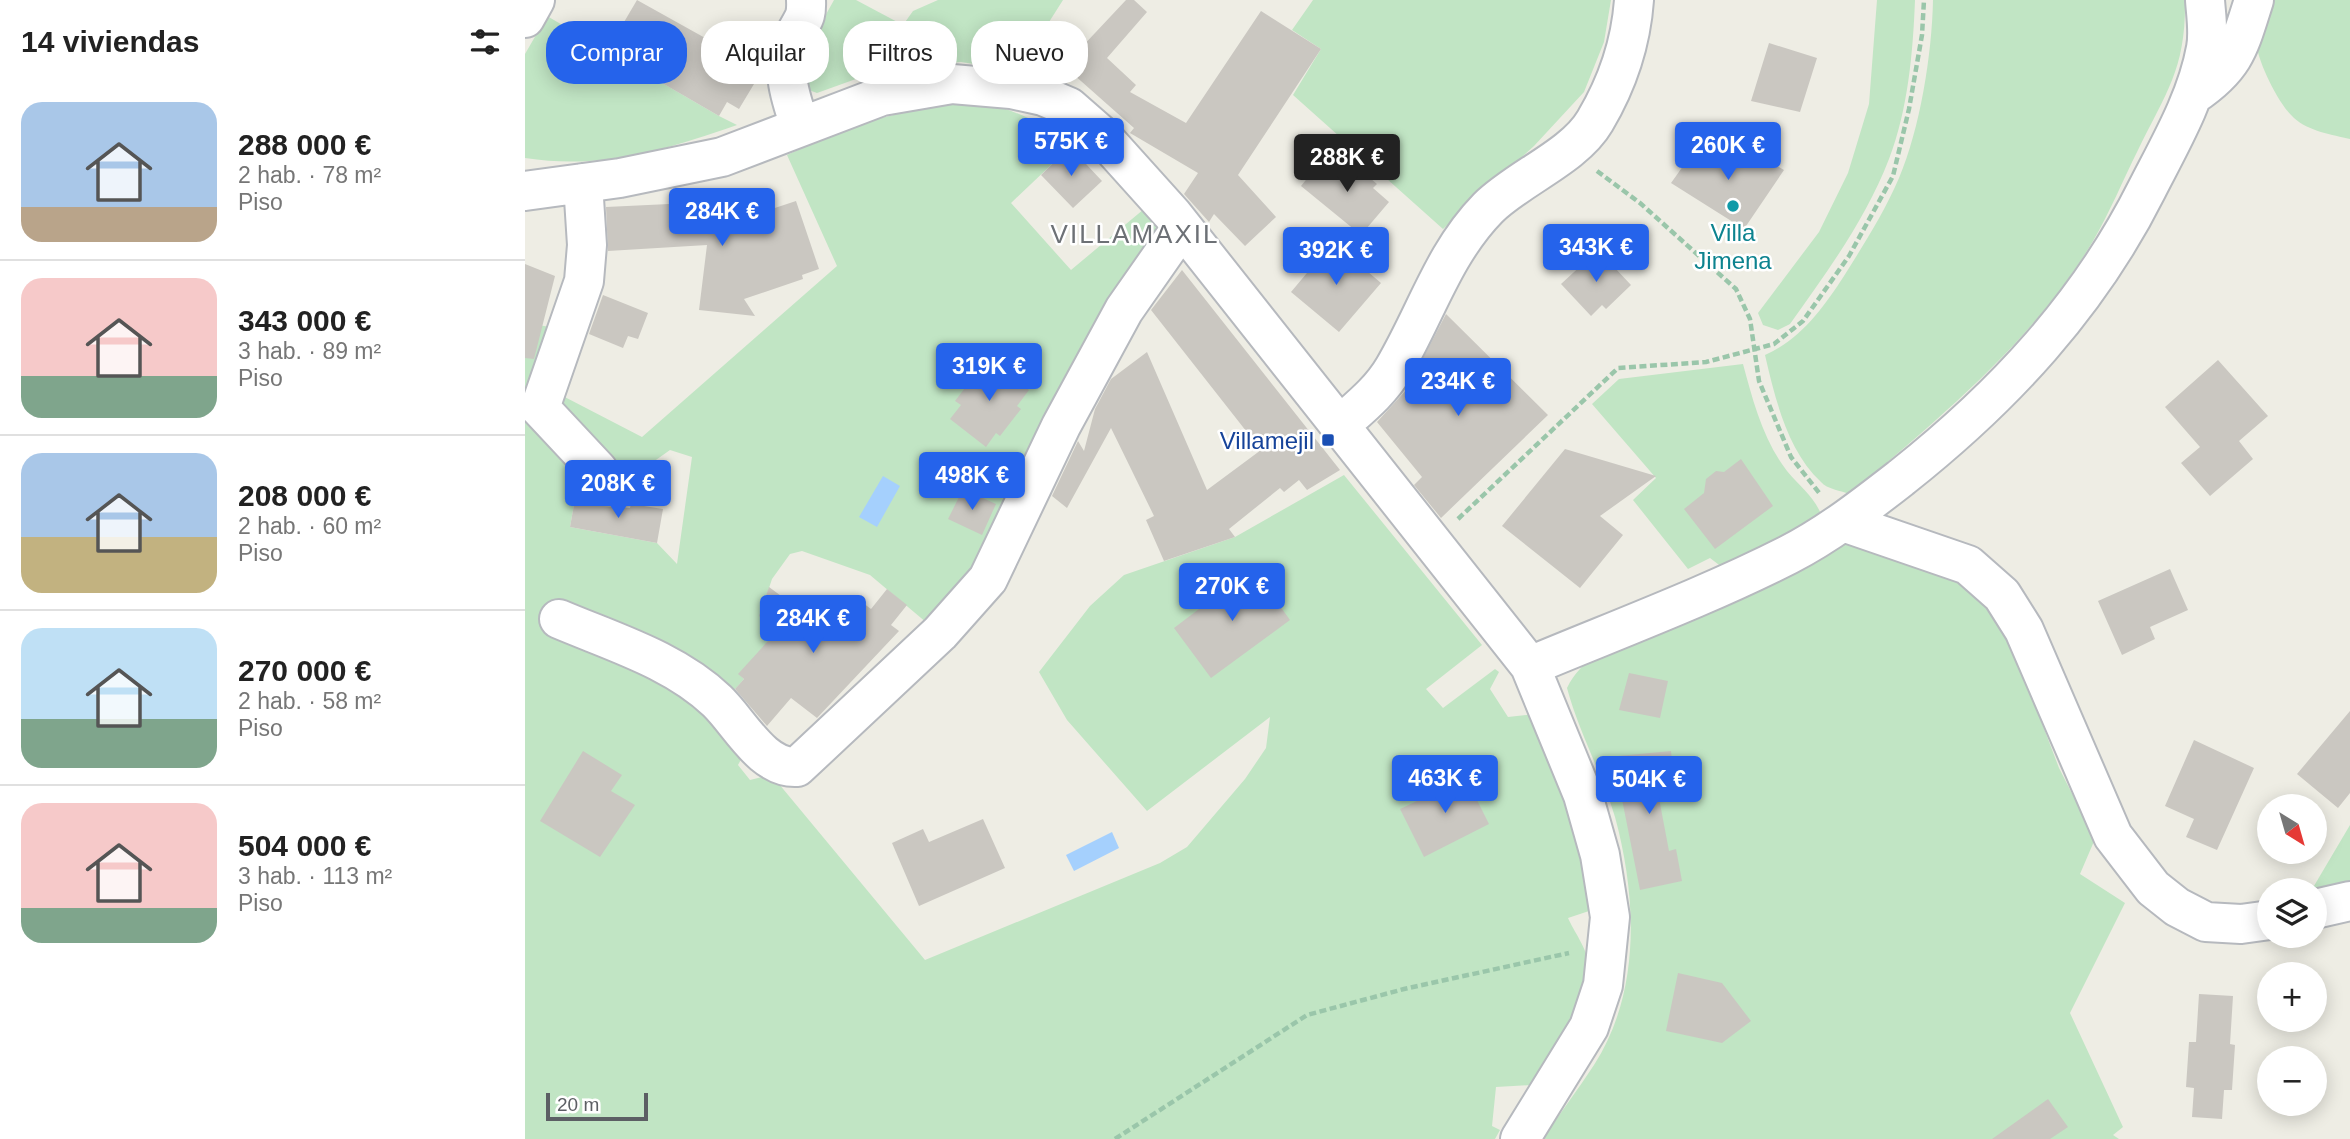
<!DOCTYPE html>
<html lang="es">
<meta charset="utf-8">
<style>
:root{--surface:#fff;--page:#f2f2f2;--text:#222;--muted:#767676;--line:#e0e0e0;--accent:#2563eb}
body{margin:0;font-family:Arial,sans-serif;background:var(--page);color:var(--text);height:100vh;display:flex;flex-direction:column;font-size:26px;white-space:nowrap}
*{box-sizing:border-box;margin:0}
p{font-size:23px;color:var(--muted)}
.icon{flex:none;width:38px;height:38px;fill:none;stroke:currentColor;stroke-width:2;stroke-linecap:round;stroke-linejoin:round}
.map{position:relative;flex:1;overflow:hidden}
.panel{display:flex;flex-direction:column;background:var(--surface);width:525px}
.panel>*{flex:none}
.hud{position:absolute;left:21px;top:21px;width:665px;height:63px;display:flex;gap:14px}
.needle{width:46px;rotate:143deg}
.tools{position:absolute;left:1732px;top:794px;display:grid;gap:14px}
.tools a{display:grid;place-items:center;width:70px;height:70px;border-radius:50%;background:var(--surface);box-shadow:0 4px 18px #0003;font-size:35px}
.scale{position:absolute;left:21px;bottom:18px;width:102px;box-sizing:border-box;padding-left:7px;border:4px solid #5c5f64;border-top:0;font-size:19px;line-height:24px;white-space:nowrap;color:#5c5f64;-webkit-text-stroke:5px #fff;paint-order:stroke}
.price{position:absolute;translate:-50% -60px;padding:0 16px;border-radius:7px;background:var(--accent);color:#fff;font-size:23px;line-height:46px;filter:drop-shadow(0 2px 4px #0008)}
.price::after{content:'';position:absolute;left:50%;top:42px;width:21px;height:16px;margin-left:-10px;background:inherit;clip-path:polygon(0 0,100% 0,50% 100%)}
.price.current{background:#222;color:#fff}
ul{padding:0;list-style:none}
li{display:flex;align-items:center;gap:21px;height:175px;padding:0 21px}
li+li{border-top:2px solid var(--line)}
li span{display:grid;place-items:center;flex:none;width:196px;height:140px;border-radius:21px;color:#555}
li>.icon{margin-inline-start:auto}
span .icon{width:84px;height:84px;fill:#fffc;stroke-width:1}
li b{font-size:30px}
h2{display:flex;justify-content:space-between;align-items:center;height:84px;padding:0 21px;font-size:30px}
.tag{padding:0 24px;border-radius:28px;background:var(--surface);box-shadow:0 4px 18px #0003;font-size:24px;line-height:63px}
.tag.current{background:var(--accent);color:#fff}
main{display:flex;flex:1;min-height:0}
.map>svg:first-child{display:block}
.green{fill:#c1e5c4}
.water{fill:#a5d0fd}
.building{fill:#cac7c1}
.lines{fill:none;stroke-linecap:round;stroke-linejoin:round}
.minor-casing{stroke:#b6b9be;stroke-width:42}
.path{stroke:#9ac6aa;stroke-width:4.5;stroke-dasharray:7 3.5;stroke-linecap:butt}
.minor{stroke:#fff;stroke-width:38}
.culture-dot{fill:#0f9aa8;stroke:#fff;stroke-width:2.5}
.transit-dot{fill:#1a4fb4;stroke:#fff;stroke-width:2.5}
.labels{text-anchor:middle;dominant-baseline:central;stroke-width:5;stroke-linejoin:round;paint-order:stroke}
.culture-label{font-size:24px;fill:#0d838f;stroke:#fff}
.transit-label{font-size:24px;fill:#164399;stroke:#fff;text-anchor:end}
.neighbourhood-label{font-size:26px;letter-spacing:2px;fill:#6d7176;stroke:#fff}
</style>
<main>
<section class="panel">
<h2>14 viviendas<svg class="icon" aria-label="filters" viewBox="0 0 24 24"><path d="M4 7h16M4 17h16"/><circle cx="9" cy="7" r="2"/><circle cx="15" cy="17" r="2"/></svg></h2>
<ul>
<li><span style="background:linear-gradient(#a9c7e8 75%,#b9a48a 0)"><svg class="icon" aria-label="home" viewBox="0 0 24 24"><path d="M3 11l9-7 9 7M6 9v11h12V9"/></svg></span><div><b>288 000 €</b><p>2 hab. · 78 m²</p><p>Piso</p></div></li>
<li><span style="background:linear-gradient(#f6c9c9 70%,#7fa58c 0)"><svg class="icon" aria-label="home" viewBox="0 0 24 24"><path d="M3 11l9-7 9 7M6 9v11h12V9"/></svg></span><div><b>343 000 €</b><p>3 hab. · 89 m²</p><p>Piso</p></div></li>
<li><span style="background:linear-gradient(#a9c7e8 60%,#c2b280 0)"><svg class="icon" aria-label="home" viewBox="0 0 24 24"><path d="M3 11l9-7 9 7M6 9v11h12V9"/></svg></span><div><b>208 000 €</b><p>2 hab. · 60 m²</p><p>Piso</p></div></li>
<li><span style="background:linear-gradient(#bfe0f5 65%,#7fa58c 0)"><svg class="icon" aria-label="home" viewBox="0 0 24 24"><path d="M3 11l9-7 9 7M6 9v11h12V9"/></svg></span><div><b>270 000 €</b><p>2 hab. · 58 m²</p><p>Piso</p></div></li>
<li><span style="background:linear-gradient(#f6c9c9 75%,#7fa58c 0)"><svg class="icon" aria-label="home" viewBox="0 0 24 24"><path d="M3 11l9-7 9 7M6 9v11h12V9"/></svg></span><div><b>504 000 €</b><p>3 hab. · 113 m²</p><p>Piso</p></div></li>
</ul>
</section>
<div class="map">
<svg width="1825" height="1139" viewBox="0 0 1825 1139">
<rect width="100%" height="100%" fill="#eeede4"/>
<path class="green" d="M309,0H331L378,25L388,11L413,0H538L493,71L436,62L377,67L371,42L336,51L342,75L292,93L281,89L270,70Z
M788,0H1086L1079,42L1059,92L1009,146L918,229L768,95L796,49L767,30Z
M1352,0H1390C1388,52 1383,110 1364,159C1341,219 1302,272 1265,324L1253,330L1238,325L1233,313L1294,232L1323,173L1344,104Z
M1408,0H1660C1661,68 1642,91 1613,150C1598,180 1585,212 1568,241C1509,341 1413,419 1325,494C1316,491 1302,489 1296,482C1262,450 1250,398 1240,355C1275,340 1299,307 1319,276C1339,244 1359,213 1374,178C1395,129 1407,54 1408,0Z
M1744,0H1825V139C1808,135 1783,131 1769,118C1754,105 1732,61 1731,41C1730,29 1740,12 1744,0Z
M22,16L194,116L212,125C140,150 77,170 0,158V54Z
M456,101C491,112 519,121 545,147L486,203L546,270L619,209L634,226L541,395L457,569L402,623L345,575L277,551L265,554L247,579L235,615L256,632L214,674L219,679L204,696L152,682L220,752L213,765L225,780L241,776L249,778L400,960L635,863L662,847L720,779L741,748L745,717L622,811L542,720L514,672L565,606L599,575L710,537L819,475L957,645L901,689L918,708L970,669L974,672L965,689L983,717L1011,714L1056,834L1064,911L1043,918C1048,930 1063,950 1063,963C1063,999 1026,1056 1006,1085L971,1087L967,1126L975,1130L970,1139H0V323L32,328L2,399L58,480L50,499L45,527L132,543L152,564L167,457L145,450L121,467L89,473L42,421L32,393L117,437L312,266L262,155L328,125L409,105Z
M1218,364C1228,401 1238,440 1262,471C1275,487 1288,495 1296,514L1202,571L1185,558L1163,569L1108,500L1131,478L1067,404L1094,379Z
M1316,544L1350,546L1430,577L1461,597L1485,639L1534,768L1570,839L1555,874L1600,903L1545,1013L1598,1127L1588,1135L1594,1139H1018C1034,1114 1053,1090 1069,1065C1116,992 1112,898 1090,817C1077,773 1054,733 1042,688C1049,673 1058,667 1068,654Z
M1825,825V888L1786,891Z"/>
<path class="water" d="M358,476L375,486L352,527L334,517Z
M587,832L594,848L549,871L541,855Z"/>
<path class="building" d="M112,0L225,63L216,77L229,84L214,109L202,102L194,116L82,51Z
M601,0H609L622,12L582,58L611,85L605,92L661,123L736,11L796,49L713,175L751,217L720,246L689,214L684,222L659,194L673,173L605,133L609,128L539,66Z
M1244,43L1292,58L1275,112L1226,101Z
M1176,141L1210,163L1220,147L1259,170L1219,229L1146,183Z
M545,147L577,181L548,208L516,175Z
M820,157L852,184L848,188L864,202L836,235L776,186L797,160L809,170Z
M271,201L294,269L277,275L278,279L219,299L230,316L174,310L182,245L83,251L81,207L186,202L189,228Z
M808,242L856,283L814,332L766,292Z
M1073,250L1106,285L1081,309L1077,305L1066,316L1036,284Z
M0,264L30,276L9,359L0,358Z
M657,270L815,470L782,490L774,480L759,492L755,488L704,529L710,537L639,561L621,520L629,516L586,428L542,508L527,496L553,441L559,451L570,409L586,379L622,352L682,490L736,450L626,310Z
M78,295L123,313L113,339L103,336L98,348L64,334Z
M921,314L1023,415L916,518L889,485L897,477L852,422L882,389Z
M462,359L504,390L492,406L496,409L475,436L471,433L461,447L425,419L436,405L430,401Z
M1693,360L1743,416L1714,441L1728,459L1685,496L1656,463L1675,447L1640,407Z
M1040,449L1131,476L1075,516L1098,535L1055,588L977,526Z
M1216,459L1248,506L1190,549L1159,509L1179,493L1181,479L1191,471L1199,472Z
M438,489L471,504L457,535L423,519Z
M50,499L78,506L105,508L106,504L138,509L132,543L45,527Z
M728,568L765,620L686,678L649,628Z
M1645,569L1663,610L1625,627L1630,639L1597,655L1573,601Z
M244,587L283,616L289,609L315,630L338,603L346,609L362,589L382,605L366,625L374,631L292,718L266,698L242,726L210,689L219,679L213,674L253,630L234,616Z
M1104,673L1143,681L1135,718L1094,710Z
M1825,711V793L1813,808L1772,774Z
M1669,740L1729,768L1692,850L1661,837L1669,819L1640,806Z
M58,751L97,775L86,791L110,805L75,857L15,821Z
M1146,751L1150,791L1133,793L1144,851L1151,849L1157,881L1115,890L1091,769H1094L1093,756Z
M937,770L964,824L899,857L875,809L907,794L904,787Z
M458,819L480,868L394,906L367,843L398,829L404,842Z
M1153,973L1197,983L1226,1021L1197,1043L1141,1031Z
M1674,994L1708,996L1705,1044L1710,1045L1707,1090H1699L1697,1119L1667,1117L1669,1088L1661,1087L1664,1042H1671Z
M1523,1099L1543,1127L1525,1139H1467Z"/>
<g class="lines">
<defs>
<path id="minor" d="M0,18L10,0
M1668,95C1711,66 1714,47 1729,0
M275,126C264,94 255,68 270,35C277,19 282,20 281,0
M58,183L62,245L59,281L15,408L73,470L80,484
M0,191L95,178L197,157L357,96L427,84L486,89L518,96L544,107L576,135L648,215L1005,666L1058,795L1075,855L1085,917L1078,985L1064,1027L995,1139
M814,426C834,408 855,392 869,368C901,314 918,254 963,208C993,178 1049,157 1070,121C1092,84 1106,42 1109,0
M1318,522L1443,565L1477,595L1499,630L1588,836L1628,888L1652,907L1681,922L1716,924L1745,920
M34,619C88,642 149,660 192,701C215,723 237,769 272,767L415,633L463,579L536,426L599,310L657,227
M1005,666C1091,630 1180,597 1263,555C1304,534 1341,505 1377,477C1478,397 1564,305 1622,189C1645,144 1672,98 1681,48C1684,33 1681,15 1680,0
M1790,909L1825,901"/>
</defs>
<use href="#minor" class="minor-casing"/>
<path class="path" d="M1072,171L1115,203L1211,289L1225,319L1234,381L1266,457L1295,494
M933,519L1093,368L1181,362L1249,344L1278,321L1324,256L1368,176L1384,109L1397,35L1399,0
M590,1139L782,1015L879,989L1044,953"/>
<use href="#minor" class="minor"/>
</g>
<circle class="culture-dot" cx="1208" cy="206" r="7"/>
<rect class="transit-dot" x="796" y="433" width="14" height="14" rx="3.5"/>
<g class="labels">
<g class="culture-label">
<text x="1208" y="232">Villa<tspan x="1208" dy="28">Jimena</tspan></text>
</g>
<g class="transit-label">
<text x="789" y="440">Villamejil</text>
</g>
<g class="neighbourhood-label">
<text x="610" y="234">VILLAMAXIL</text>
</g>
</g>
</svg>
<div class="tools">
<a><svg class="needle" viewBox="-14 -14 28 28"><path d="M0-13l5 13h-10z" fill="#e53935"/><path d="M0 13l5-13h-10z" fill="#767676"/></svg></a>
<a><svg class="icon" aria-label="layers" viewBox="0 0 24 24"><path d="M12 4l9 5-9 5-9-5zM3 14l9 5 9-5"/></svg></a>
<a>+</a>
<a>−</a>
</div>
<div class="scale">20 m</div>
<b class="price" style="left:546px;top:178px">575K €</b>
<b class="price" style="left:1203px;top:182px">260K €</b>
<b class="price current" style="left:822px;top:194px">288K €</b>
<b class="price" style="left:197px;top:248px">284K €</b>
<b class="price" style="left:1071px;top:284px">343K €</b>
<b class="price" style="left:811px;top:287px">392K €</b>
<b class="price" style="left:464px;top:403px">319K €</b>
<b class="price" style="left:933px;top:418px">234K €</b>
<b class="price" style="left:447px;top:512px">498K €</b>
<b class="price" style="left:93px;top:520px">208K €</b>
<b class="price" style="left:707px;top:623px">270K €</b>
<b class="price" style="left:288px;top:655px">284K €</b>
<b class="price" style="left:920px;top:815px">463K €</b>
<b class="price" style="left:1124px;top:816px">504K €</b>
<div class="hud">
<a class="tag current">Comprar</a>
<a class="tag">Alquilar</a>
<a class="tag">Filtros</a>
<a class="tag">Nuevo</a>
</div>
</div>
</main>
